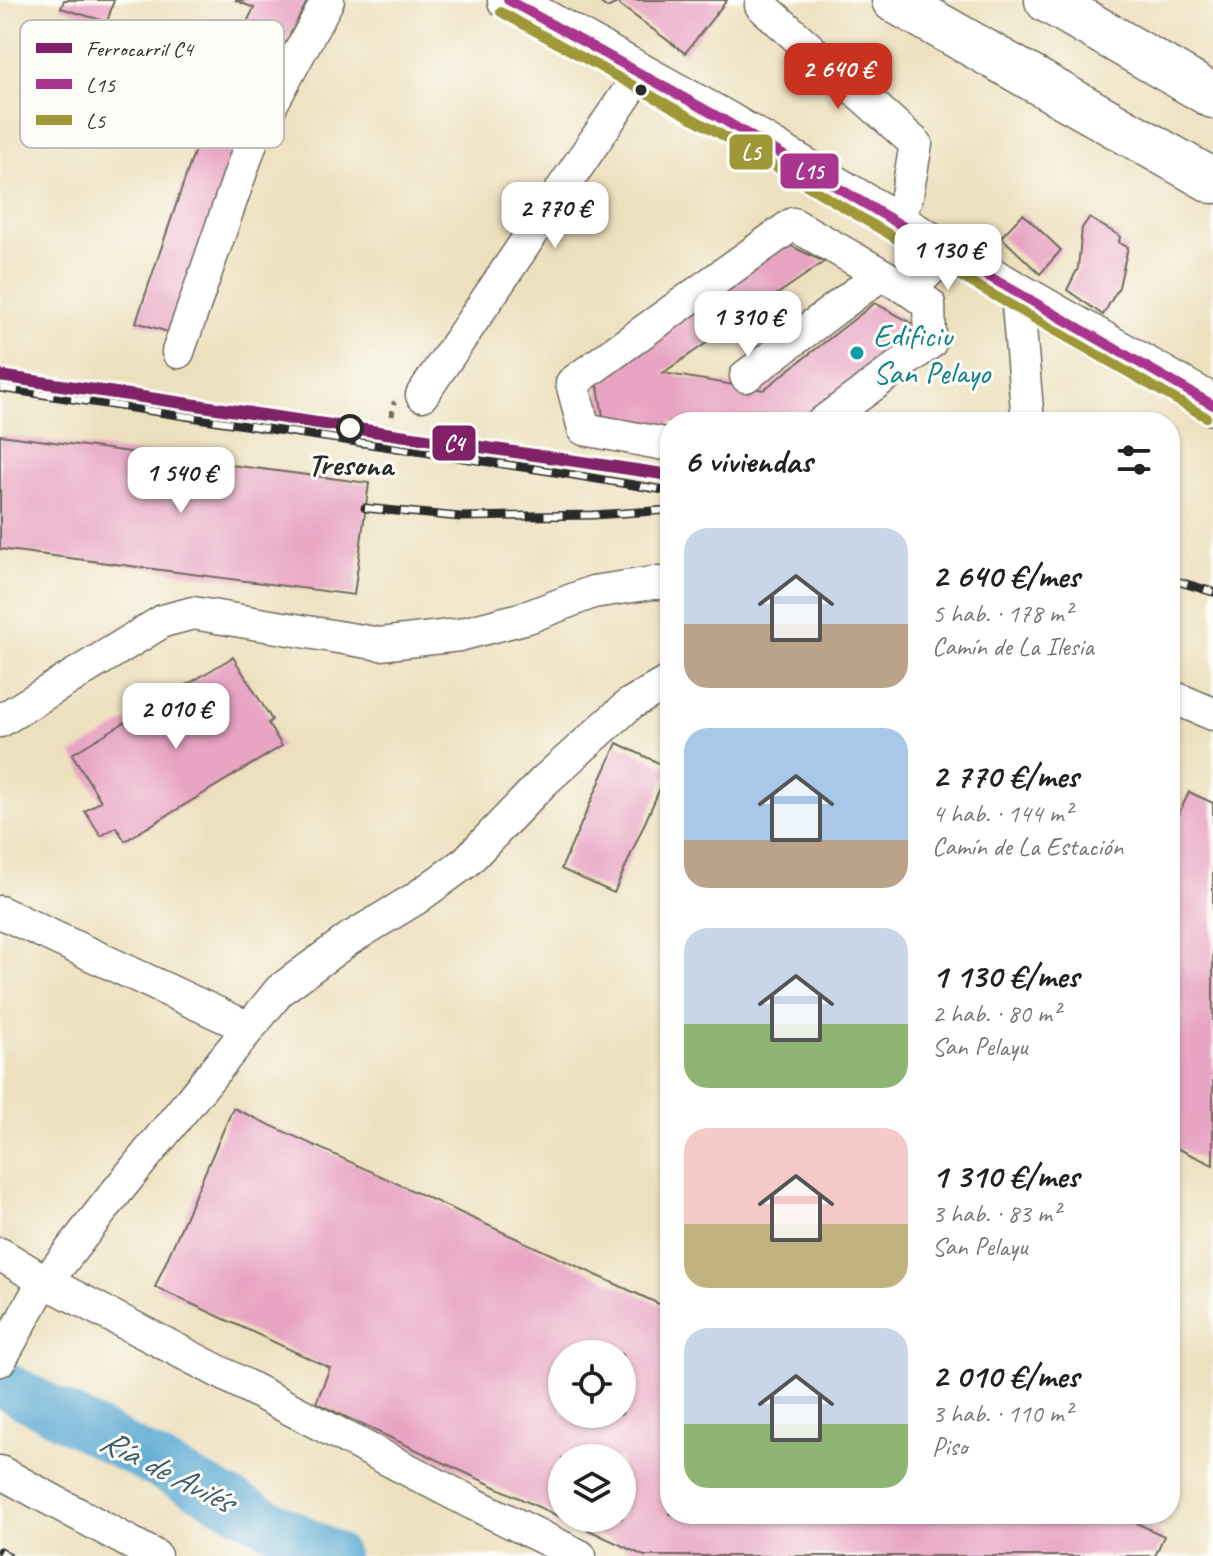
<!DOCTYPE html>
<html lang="es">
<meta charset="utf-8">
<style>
:root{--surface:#fff;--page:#f6f6f6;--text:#222;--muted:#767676;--accent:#c8321e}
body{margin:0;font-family:Caveat,sans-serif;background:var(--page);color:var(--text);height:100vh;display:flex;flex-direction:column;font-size:30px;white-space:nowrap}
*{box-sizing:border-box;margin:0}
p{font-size:26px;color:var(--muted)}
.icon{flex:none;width:44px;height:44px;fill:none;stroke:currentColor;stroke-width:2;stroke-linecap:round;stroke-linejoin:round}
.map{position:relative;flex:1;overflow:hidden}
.panel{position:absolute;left:660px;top:412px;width:520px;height:1112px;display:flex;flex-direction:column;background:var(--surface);border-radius:32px;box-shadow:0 2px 6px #0004}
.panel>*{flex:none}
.tools{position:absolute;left:548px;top:1340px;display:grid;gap:16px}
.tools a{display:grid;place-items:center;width:88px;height:88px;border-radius:50%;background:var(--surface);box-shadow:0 2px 6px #0004;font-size:40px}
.price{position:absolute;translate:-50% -68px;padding:0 18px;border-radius:16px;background:#fff;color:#222;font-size:26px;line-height:52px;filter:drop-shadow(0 2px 4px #0008)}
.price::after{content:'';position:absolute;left:50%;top:48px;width:24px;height:18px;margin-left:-12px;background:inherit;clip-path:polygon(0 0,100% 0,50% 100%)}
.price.current{background:var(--accent);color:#fff}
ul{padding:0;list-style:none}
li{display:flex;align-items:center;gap:24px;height:200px;padding:0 24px}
li span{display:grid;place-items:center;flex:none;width:224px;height:160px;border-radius:24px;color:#555}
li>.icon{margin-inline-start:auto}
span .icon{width:96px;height:96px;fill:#fffc;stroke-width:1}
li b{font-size:34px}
h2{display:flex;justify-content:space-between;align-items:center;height:96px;padding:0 24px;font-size:34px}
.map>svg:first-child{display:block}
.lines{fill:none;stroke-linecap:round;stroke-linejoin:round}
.river{stroke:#57a7d1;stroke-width:48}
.building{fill:#e8a4c3;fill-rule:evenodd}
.minor-casing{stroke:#6f6a5e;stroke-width:35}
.major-casing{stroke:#6f6a5e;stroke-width:43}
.highway-casing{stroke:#6f6a5e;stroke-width:47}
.path{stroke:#6f6a5e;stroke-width:5;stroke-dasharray:6 6;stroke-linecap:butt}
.minor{stroke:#fff;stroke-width:32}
.major{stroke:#fff;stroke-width:40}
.highway{stroke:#fff;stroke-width:44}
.rail-casing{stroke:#2b2b2b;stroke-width:9}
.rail{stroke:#fdfcf7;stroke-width:6;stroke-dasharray:18;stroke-linecap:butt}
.bus-1-casing{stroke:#fdfcf7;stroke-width:16}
.bus-2-casing{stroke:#fdfcf7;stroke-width:16}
.bus-1{stroke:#a9358e;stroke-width:10}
.bus-2{stroke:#9f9837;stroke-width:10}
.rail-1-casing{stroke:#fdfcf7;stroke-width:18}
.rail-1{stroke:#802168;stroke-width:12}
.bus-dot{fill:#2b2b2b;stroke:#fdfcf7;stroke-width:3}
.culture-dot{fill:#0f9aa8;stroke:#fdfcf7;stroke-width:3}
.stop-dot{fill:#fdfcf7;stroke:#2b2b2b;stroke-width:4}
.labels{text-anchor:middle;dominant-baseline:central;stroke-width:6;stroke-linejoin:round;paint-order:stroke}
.culture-label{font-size:32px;fill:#0d838f;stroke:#fdfcf7;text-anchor:start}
.stop-label{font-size:32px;font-weight:bold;fill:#2b2b2b;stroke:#fdfcf7}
.water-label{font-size:34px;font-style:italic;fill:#3d5d6d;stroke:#fdfcf7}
.key{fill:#fdfcf7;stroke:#bebdba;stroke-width:2}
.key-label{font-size:22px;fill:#2b2b2b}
.line-badge{stroke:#fdfcf7;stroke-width:3}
.badge-label{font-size:22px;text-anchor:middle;font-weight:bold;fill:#fff}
</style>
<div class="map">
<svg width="1213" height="1556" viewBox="0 0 1213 1556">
<rect width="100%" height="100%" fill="#fdfcf7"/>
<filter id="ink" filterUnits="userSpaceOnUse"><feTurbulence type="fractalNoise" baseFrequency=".0125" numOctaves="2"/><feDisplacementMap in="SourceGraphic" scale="16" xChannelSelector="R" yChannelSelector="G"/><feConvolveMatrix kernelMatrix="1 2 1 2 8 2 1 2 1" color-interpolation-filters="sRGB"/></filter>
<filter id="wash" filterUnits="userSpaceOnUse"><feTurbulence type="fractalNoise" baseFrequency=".006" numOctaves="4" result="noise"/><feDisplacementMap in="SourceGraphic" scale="32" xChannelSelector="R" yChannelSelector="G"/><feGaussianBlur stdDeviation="1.8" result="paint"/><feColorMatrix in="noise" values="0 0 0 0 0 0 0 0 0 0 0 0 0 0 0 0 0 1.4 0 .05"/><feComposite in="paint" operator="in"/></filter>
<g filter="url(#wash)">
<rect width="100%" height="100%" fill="#ede0be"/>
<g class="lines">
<path class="river" d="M0,1383L334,1556"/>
</g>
<g id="blocks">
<path class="building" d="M64,0H114L107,22L61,8Z
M235,0H308L282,50L243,30L254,8Z
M597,0H727L685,53L617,3L607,8Z
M201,132L238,144L171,333L136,322Z
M1023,214L1061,250L1040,274L1001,237Z
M1089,218L1120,236L1119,243L1128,247L1119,287L1103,315L1067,290L1078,268L1082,228Z
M785,243L824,262L663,373L763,390L875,303L930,333L808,422H670V434L604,422L596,375Z
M0,435L369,483L354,595L0,549Z
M233,657L272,720L268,723L282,746L125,841L116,827L101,836L85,811L101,801L72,754Z
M617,743L669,768L614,893L561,869Z
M1189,792L1213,803V1165L1170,1145V820L1175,822Z
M233,1108L670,1309V1514H1117L1164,1536L1155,1556H644L563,1518H622V1458H562V1518L316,1403L330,1368L155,1287ZM562,1354H622V1414H562Z"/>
</g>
</g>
<g filter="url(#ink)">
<use href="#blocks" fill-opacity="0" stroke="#6f6a5e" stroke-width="2"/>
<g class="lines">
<defs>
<path id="minor" d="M761,5L916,144L907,195L898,223
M909,290L948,253
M1017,293L1028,422
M178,352L252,140L328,0
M746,376L880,275
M422,395L641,73
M670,445L584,429L572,383L793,224L909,290L929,304L930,343L823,422
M1170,696L1213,714
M0,721L163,621L193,613L380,644L459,635L528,617L593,592L653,583H670
M0,912L249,1028
M0,1254L46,1282L474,1504L580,1556
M0,1360L36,1295L110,1200L280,990L349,939L415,899L466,862L543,782L630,704L670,681
M0,1472L155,1556"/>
<path id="major" d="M508,0L722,119L948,253L1213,405"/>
<path id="highway" d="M894,0L1213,181
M1047,0L1213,96"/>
</defs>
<use href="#minor" class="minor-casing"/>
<use href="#major" class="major-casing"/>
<use href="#highway" class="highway-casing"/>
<path class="path" d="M392,416L394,403L395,402
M555,476L558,453"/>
<use href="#minor" class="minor"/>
<use href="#major" class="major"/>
<use href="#highway" class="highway"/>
<defs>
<path id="rail" d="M0,388L555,472L670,491
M365,508L460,517L593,515L670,510
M1170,579L1213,592
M0,1551L8,1556"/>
</defs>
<use href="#rail" class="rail-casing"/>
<use href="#rail" class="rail"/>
<defs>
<path id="bus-1" d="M508,0L722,119L948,253L1213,405"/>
<path id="bus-2" d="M501,12L715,131L941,265L1206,417"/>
</defs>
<use href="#bus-1" class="bus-1-casing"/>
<use href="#bus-2" class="bus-2-casing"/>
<use href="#bus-1" class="bus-1"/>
<use href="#bus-2" class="bus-2"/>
<defs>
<path id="rail-1" d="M0,376L670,475"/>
</defs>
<use href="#rail-1" class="rail-1-casing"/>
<use href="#rail-1" class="rail-1"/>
</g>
</g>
<circle class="bus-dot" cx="641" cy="90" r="7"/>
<circle class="culture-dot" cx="857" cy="353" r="8"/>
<circle class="stop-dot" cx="350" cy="428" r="12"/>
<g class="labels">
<g class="culture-label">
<text x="873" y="335">Edificiu<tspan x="873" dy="37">San Pelayo</tspan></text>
</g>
<g class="stop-label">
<text x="350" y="464">Tresona</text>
</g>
<g class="water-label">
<text transform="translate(167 1470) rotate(27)">Ría de Avilés</text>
</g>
</g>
<rect x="20" y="20" width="264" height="128" rx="12" class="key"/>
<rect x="36" y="43" width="36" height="10" fill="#802168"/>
<rect x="36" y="79" width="36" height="10" fill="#a9358e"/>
<rect x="36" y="115" width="36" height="10" fill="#9f9837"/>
<g class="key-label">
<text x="86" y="56">Ferrocarril C4</text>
<text x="86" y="92">L15</text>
<text x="86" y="128">L5</text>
</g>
<g class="line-badge">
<rect x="728" y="133" width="46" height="38" rx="8" fill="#9f9837"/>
<rect x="779" y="152" width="61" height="38" rx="8" fill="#a9358e"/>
<rect x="431" y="424" width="46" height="38" rx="8" fill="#802168"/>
</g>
<g class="badge-label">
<text x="751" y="160">L5</text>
<text x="809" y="179">L15</text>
<text x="454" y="451">C4</text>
</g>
</svg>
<div class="tools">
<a><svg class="icon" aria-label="locate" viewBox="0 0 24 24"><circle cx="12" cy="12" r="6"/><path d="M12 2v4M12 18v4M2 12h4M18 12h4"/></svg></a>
<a><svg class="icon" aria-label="layers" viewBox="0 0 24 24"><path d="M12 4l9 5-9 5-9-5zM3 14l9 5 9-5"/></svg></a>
</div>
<b class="price current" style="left:838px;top:111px">2 640 €</b>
<b class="price" style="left:555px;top:250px">2 770 €</b>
<b class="price" style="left:948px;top:292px">1 130 €</b>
<b class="price" style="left:748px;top:359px">1 310 €</b>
<b class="price" style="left:181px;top:515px">1 540 €</b>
<b class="price" style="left:176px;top:751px">2 010 €</b>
<section class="panel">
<h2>6 viviendas<svg class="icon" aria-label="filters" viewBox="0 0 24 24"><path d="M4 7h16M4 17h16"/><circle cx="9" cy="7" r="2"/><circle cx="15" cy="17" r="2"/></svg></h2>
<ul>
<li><span style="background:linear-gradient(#c9d6e8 60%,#b9a48a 0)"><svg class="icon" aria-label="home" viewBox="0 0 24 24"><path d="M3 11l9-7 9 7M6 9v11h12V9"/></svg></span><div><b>2 640 €/mes</b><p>5 hab. · 178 m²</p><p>Camín de La Ilesia</p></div></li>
<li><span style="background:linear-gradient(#a9c7e8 70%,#b9a48a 0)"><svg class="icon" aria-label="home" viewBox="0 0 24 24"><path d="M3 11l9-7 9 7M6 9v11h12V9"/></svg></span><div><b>2 770 €/mes</b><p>4 hab. · 144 m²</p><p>Camín de La Estación</p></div></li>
<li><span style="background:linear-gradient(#c9d6e8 60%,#8fb573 0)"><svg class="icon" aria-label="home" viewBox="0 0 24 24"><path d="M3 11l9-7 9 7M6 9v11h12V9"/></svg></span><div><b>1 130 €/mes</b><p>2 hab. · 80 m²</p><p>San Pelayu</p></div></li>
<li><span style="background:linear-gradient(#f6c9c9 60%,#c2b280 0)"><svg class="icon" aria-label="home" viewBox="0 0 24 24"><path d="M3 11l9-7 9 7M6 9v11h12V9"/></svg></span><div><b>1 310 €/mes</b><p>3 hab. · 83 m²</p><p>San Pelayu</p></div></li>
<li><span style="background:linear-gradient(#c9d6e8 60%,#8fb573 0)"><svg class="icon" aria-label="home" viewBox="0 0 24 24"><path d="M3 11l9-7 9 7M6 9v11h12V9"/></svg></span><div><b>2 010 €/mes</b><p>3 hab. · 110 m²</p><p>Piso</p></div></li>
</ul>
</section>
</div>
